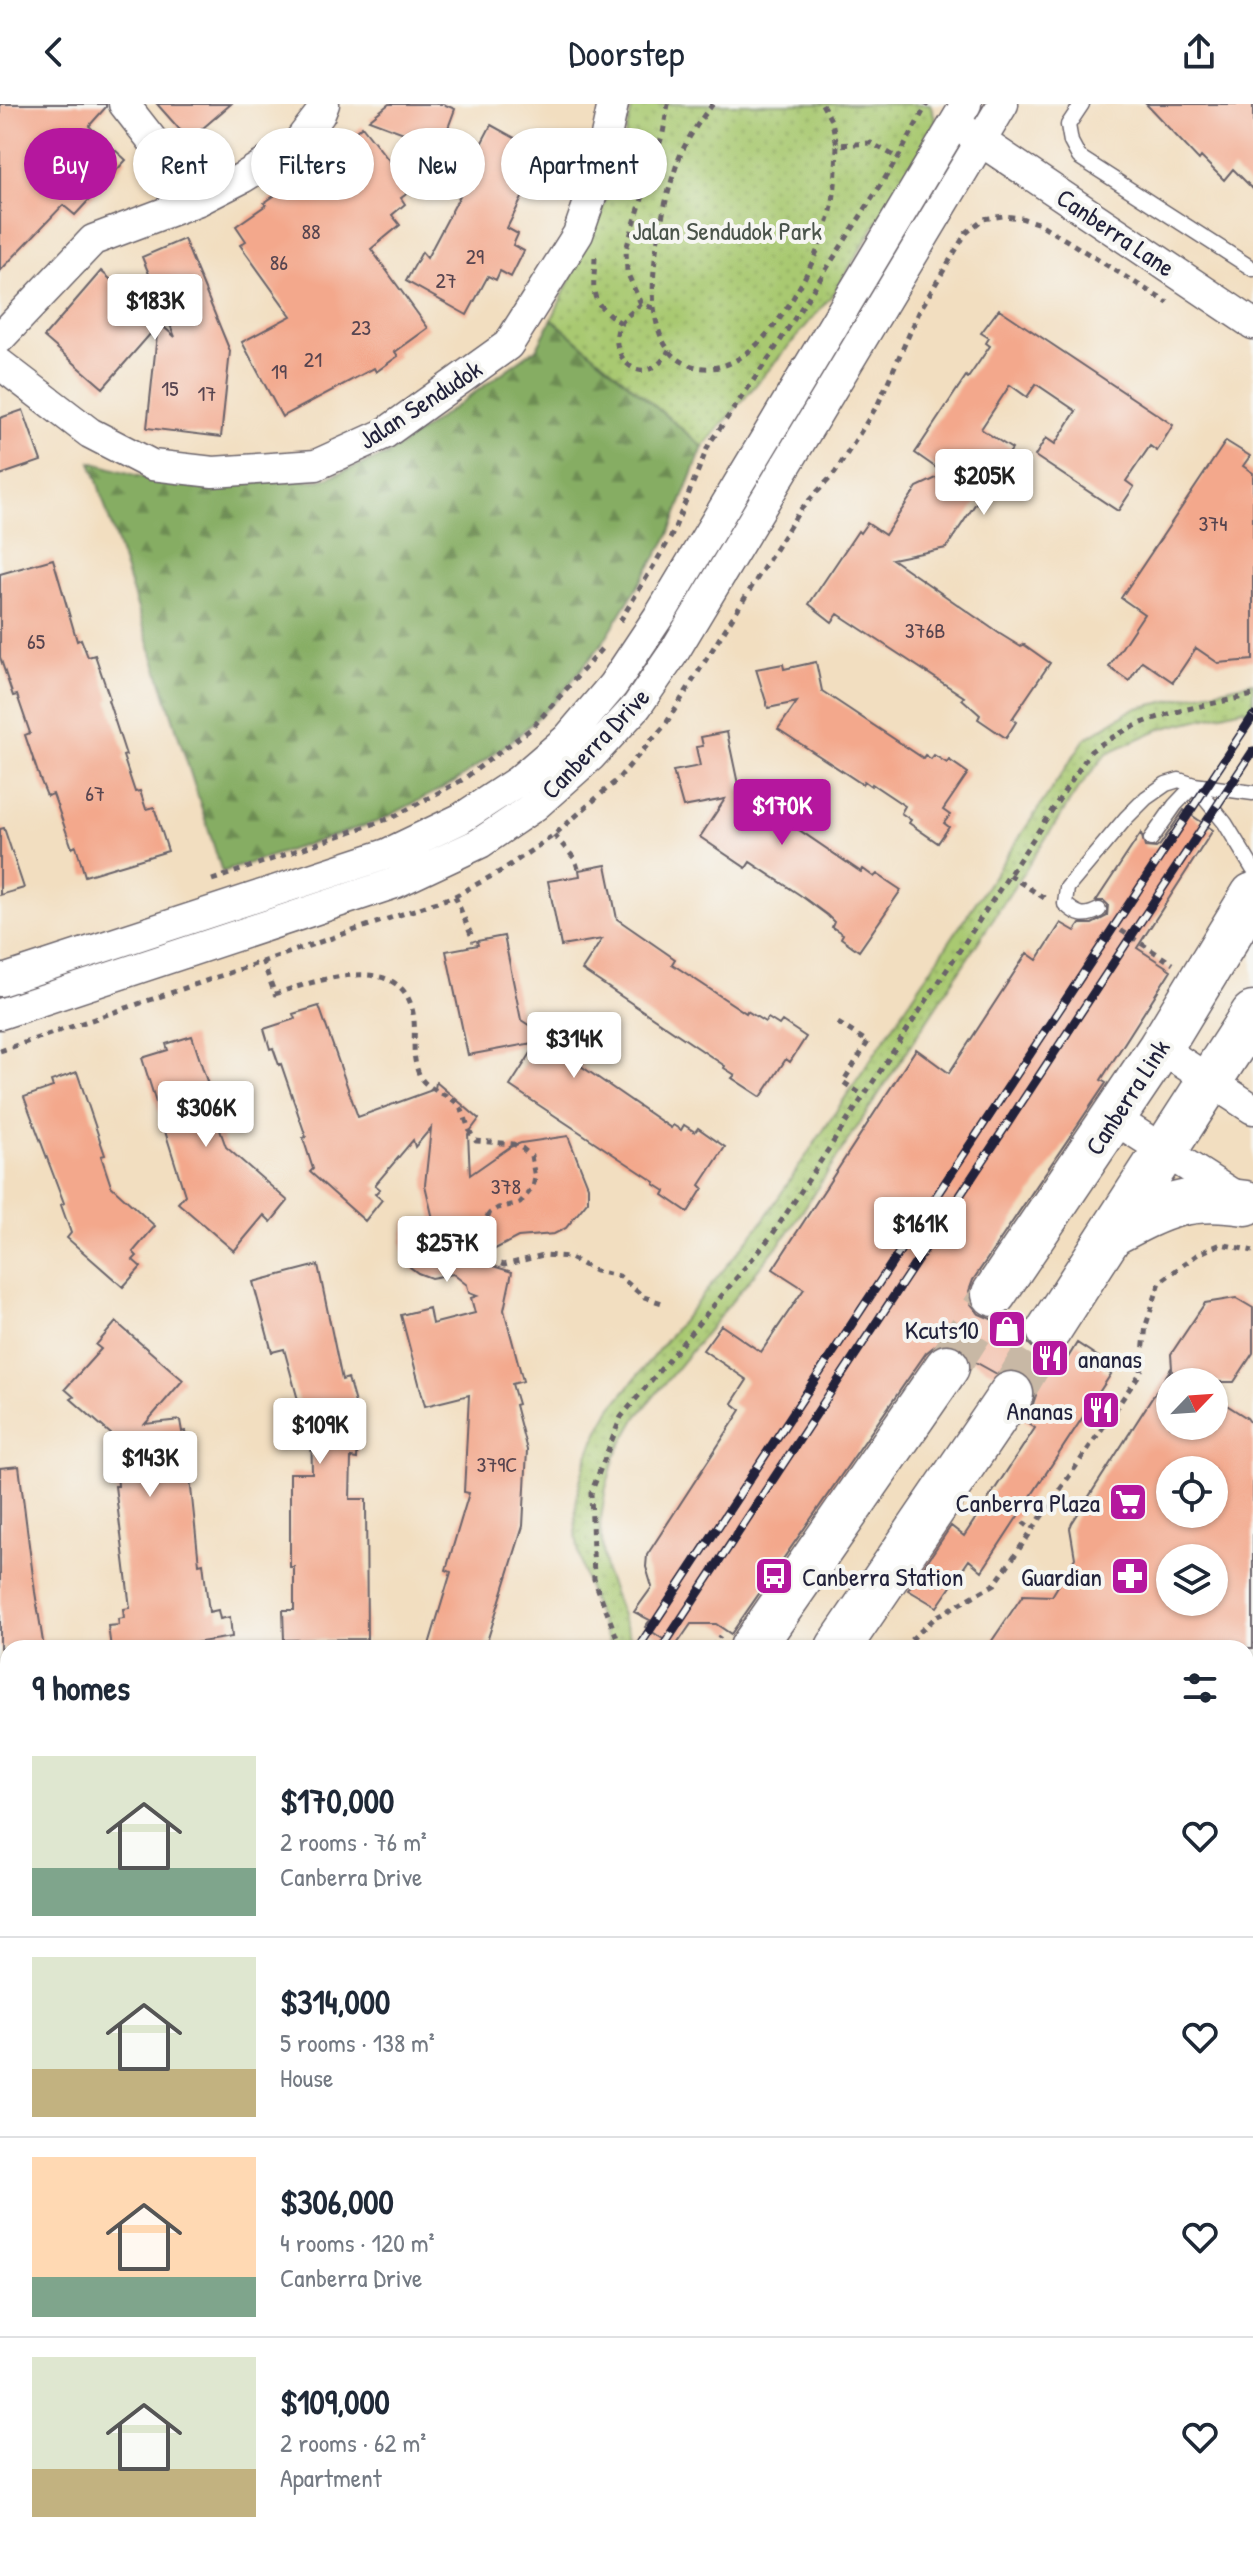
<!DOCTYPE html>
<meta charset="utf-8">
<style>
:root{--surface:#fff;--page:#f6f6f7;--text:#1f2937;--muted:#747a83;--line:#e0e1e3;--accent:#b5179e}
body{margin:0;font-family:"Patrick Hand",sans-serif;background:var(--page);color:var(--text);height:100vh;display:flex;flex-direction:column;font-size:30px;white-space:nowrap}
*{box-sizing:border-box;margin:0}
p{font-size:26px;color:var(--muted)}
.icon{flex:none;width:44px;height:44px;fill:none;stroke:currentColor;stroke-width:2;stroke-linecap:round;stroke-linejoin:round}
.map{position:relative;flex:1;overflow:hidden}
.sheet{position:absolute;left:0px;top:1536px;width:1254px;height:914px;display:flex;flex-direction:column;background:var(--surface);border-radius:24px 24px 0 0;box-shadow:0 2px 6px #0004}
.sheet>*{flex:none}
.hud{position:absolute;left:24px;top:24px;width:800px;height:72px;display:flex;gap:16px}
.needle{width:52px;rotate:65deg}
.fabs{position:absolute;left:1156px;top:1264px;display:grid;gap:16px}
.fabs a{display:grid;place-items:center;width:72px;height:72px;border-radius:50%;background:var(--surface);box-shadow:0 2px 6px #0004;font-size:40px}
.price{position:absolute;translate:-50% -68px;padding:0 18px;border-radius:8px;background:#fff;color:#222;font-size:26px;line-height:52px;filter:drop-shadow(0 2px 4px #0008)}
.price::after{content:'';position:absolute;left:50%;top:48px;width:24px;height:18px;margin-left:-12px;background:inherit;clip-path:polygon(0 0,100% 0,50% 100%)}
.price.current{background:var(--accent);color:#fff}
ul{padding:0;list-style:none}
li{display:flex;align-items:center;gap:24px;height:200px;padding:0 32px}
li+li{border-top:2px solid var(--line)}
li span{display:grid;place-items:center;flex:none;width:224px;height:160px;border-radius:0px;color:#555}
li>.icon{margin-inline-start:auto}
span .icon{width:96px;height:96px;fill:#fffc;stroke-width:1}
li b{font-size:34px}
h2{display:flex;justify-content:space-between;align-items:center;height:96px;padding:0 32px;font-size:34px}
.pill{padding:0 28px;border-radius:36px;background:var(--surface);box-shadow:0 2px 6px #0004;font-size:28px;line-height:72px}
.pill.current{background:var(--accent);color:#fff}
header{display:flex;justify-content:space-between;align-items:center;height:104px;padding:0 32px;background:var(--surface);font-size:36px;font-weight:600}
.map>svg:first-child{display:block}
.industrial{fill:url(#industrial-furrows)}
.grass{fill:url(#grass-dots);stroke:#667656;stroke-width:2}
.forest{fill:url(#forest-firs);stroke:#54684f;stroke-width:2}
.pitch{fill:#a9c971;stroke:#667656;stroke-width:2}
.water{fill:url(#water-ripples);stroke:#426288;stroke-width:2}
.building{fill:#f3a88c;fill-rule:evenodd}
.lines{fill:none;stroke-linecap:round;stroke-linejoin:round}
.primary-tunnel{stroke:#c8b8a5;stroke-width:44;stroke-dasharray:44 22;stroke-linecap:butt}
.service-casing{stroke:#6b646a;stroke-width:17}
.minor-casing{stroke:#6b646a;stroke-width:33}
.primary-casing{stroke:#6b646a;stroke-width:47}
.path{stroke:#6b646a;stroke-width:5;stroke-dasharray:6 6;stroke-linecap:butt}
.service{stroke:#fff;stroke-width:14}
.minor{stroke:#fff;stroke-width:30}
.primary{stroke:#fff;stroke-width:44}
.rail-casing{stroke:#22223b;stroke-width:9}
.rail{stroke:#f6f6f2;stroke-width:6;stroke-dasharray:18;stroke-linecap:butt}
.labels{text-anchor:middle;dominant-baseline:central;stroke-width:8;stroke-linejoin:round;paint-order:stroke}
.number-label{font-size:22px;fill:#56444f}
.park-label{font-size:26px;fill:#4a544b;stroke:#f6f6f2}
.street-label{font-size:26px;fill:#22223b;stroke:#f6f6f2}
.poi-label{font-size:26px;fill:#22223b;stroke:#f6f6f2;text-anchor:end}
</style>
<header><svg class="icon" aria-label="back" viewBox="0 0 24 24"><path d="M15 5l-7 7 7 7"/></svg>Doorstep<svg class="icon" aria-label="share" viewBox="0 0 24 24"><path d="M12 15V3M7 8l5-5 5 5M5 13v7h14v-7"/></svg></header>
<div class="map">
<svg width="1253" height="2449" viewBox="0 0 1253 2449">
<defs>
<pattern id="industrial-furrows" width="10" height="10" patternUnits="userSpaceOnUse" patternTransform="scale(2)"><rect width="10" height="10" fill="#d1bdca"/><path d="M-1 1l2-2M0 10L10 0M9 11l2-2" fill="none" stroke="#b3a2ae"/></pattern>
<pattern id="grass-dots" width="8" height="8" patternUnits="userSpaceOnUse" patternTransform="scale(2)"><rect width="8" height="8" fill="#a9c971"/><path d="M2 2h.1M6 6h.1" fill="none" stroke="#91ac63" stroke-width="1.8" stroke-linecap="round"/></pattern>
<pattern id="forest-firs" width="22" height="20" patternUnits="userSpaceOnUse" patternTransform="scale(2)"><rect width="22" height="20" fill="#86ad63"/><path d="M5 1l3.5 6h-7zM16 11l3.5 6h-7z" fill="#6d8c53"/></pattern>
<pattern id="water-ripples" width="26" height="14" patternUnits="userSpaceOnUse" patternTransform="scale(2)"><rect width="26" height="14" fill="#62a1d4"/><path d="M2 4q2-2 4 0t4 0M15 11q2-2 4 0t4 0" fill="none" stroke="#5083ad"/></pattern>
</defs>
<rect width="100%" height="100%" fill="#f6f6f2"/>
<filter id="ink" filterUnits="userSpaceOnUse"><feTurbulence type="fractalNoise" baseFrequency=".0125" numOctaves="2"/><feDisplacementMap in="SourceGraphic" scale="16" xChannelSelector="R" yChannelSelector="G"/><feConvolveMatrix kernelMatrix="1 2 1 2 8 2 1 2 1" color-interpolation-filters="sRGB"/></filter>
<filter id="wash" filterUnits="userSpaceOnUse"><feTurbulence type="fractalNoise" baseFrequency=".006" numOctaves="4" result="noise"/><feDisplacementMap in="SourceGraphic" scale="32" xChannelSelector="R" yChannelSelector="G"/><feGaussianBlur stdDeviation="1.8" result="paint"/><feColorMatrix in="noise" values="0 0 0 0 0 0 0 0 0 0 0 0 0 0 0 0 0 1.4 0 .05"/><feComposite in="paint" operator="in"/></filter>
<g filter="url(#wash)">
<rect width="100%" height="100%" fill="#f2dec0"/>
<path class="industrial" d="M1246,2316L1253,2320V2449H288L292,2442H1246Z"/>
<path class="grass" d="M633,0H930L937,19L834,189L703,343L552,215L613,81Z
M1253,578V610L1243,605L1160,625L1107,649L1078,685L788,1129L637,1313L615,1352L606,1384L600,1420L606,1470L632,1537L644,1544H611C571,1449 557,1398 611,1304L760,1121L1085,635L1133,605Z
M295,2442H466L462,2449H290Z
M521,2442H858L853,2449H517Z"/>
<path class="forest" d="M552,215L703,343L668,433L602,540L558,594L518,632L455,678L379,717L222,768L91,358L173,382L321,376L389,350L537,244Z"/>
<path class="pitch" d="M8,2359V2442H24L20,2449H0V2371Z"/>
<path class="water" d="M0,1833L8,1841V1938L0,1935Z
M1246,2143L1253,2147V2242L1246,2238Z"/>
<g id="blocks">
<path class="building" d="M0,0H106V3L89,22L126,56L75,111L63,101L0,167Z
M157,0H231L189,36Z
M389,0H443L455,5L441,43L369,16Z
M1146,0H1253V85L1233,65L1224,76L1201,53L1199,56Z
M491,21L544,50L507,124L518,130L513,141L524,147L511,173L500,167L496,176L488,172L467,211L406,177L422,148L427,154L464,84L459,82Z
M362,22L412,86L401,94L405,100L392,111L400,121L371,145L428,224L395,248L398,252L376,268L374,264L282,313L242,238L291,212L240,141L246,137L236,122L266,101L264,99L281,87L282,90Z
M184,135L230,247L221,333L147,324L158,221L103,284L44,233L101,167L175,233L142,153Z
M999,205L1173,321L1157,347L1150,342L1126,377L1134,383L1118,407L1035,352L1046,334L1055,340L1076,307L1036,280L1027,293L1010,281L981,325L1012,345L946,444L892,455L1000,530L1021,543L1023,540L1050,559L1012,615L1016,618L1006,634L978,615L980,611L962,595L964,593L838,510L832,518L809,500L858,427L860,429L867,419L885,431L917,383L945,370L915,349L966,272L968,274L990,242L986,239L989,234L981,229Z
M23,306L41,357L0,371V314Z
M1226,337L1250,352L1243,362L1253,369V556L1218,559L1196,544L1173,578L1142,557L1129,577L1109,563L1144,510L1121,494Z
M53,455L77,537L81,535L88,553L95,551L110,595L108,596L126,651L123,652L135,688L140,687L146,705L154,703L168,747L85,772L76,742L72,744L53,690L47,692L40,675L25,631L30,629L17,591L13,592L0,553V470Z
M816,558L822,587L923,654L925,651L931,655L934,651L947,659L949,656L968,669L943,706L950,711L944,719L949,723L938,739L909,719L911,716L901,709L905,702L872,680L871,682L864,677L862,680L778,625L797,598L768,604L756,565L783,560L784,565Z
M727,628L739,685L861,768L863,765L874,773L877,770L901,786L859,847L841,834L843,830L832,823L834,818L827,811L800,791L750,758L746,764L700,733L725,695L683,703L673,667L700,662L696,643L703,642L701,633Z
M1184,706L1213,726L1137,844L1171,866L1101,976L1106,979L973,1176L969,1187L971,1200L979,1210L991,1215L1004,1213L1025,1228L1027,1238L1036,1247L1047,1251L1058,1249L1067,1255L1077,1239L1106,1258L1102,1265L1111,1270L982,1467L969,1456L937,1503L908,1486L951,1422L964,1432L1035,1324L1024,1316L1032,1303L1036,1291L1033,1278L1024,1269L1012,1265L997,1270L970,1255L961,1242L948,1238L936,1241L926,1249L731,1530L716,1520H691L675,1543L645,1523L650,1516L634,1508L652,1483L646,1463L647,1451L741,1306L732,1299L747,1276L703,1246L721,1221L761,1248L804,1185L773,1165L916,945L949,969L1027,849L1037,856L1061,819L1075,827L1080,820H1092L1107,812L1108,801L1104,797H1096L1141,729L1145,743L1156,744L1160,741Z
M4,724L24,784L0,791V725Z
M606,761L617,815L675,855L672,860L746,909L747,907L765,918L768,914L779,921L782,917L806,933L790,958L786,955L761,993L732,974L735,971L724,964L725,962L582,866L602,835L561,842L548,777L580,772L579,766Z
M504,832L521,916L584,957L581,962L671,1024L673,1021L681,1026L684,1021L695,1028L698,1024L725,1043L700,1081L703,1084L688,1108L663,1091L665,1087L654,1080L655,1078L510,982L538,938L468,951L446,847L478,841L477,837Z
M319,902L358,1013L435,985L436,978L479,1015L468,1030L470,1071L510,1043L521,1039L568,1032L588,1082V1097L566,1124L554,1130L518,1133L474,1156L512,1168L504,1206L523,1277L512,1280L518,1300L515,1301L527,1346L523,1422L485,1544H428L451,1468L446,1466L469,1389L464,1388L469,1291L425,1302L401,1211L429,1204L432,1220L475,1209L471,1194L477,1192L469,1189L467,1181L453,1170L431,1174L418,1169L410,1163L404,1151L402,1138L406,1116L420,1127V1118L437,1132L425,1081L431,1024L415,1043L413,1036L375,1081L380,1085L375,1090L382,1096L365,1117L310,1068L313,1065L303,1034L306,1033L281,960L279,961L273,944L270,945L264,925L295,915L293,910Z
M192,932L218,1011L215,1012L226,1043L288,1097L271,1118L264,1111L234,1147L178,1099L185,1091L142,954L168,946L166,940Z
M77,968L105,1051L101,1052L111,1082L155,1122L133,1148L137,1152L133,1156L141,1163L123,1183L67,1134L71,1129L61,1101L64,1099L24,993L53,983L51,977Z
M318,1161L342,1276L348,1274L363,1328L358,1330L357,1355L351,1354L350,1395H366L367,1535L284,1536L283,1506H294V1463H290V1369H312L311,1324L306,1325L284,1245L272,1248L253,1178Z
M1236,1194L1253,1204V1249L1234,1278H1173L1171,1250L1205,1199Z
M116,1218L183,1276L145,1320L180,1316L182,1328L185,1327L199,1460L203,1459L209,1508L218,1506L220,1515L230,1513L232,1533L164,1544H111L108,1522L119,1521L118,1515L124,1514L123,1505L130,1504L115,1382H118L117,1370L152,1366L71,1295L74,1293L65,1285L101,1245L96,1241Z
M1170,1266V1322H1214V1293L1247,1314L1253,1322V1544H987L1023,1491L1052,1492L1075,1454L1070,1424L1072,1419ZM1170,1366H1214V1410H1170ZM1170,1454H1214V1498H1170Z
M19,1362L35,1488L44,1544H0V1364Z"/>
</g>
</g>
<g filter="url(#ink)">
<use href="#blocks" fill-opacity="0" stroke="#6b646a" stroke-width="2"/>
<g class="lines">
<path class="primary-tunnel" d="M947,1263L994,1190
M1011,1290L1049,1226"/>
<defs>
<path id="service" d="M1082,0L1068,21L1071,38L1079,53L1253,165
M1194,681L1225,719L1253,765
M1151,735L1175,701L1194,681
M1099,806C1084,814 1077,811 1065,800L1067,784L1126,714L1146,694L1166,680L1179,676L1194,681L1253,689
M0,1803L8,1802
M1246,1962L1253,1967
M0,2172L4,2176
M929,2442L939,2449
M495,2449L499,2442
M610,2449L615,2442"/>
<path id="minor" d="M124,0L199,96
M963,25L1253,220
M0,234L93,136L199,96L242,74L297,40L320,10L324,0
M0,260L90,329L152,361L213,368L316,361L384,330L508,241L578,130L596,78L613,0
M0,877L387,750L460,715L518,677L568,634L613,581L661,509L966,0
M0,910L395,779L480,739L536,701L590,653L637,602L674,548L1003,0
M1160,944L1253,1005
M1113,1014L1241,1096
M1246,2019L1253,2024
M1246,2315L1253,2320
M1246,2375L1253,2380"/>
<path id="primary" d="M1113,1129C1164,1102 1187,1090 1246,1099
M994,1190L1160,944L1253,791
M1049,1226L1253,910
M752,1544L947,1263
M838,1544L1011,1290
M154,2449L159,2442
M228,2449L232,2442"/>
</defs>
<use href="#service" class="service-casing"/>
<use href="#minor" class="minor-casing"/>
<use href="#primary" class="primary-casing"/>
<path class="path" d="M713,0C699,17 686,36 678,57C662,102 627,235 687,260C756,289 818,159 831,107C836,86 836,63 837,41L871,39L900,55
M822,0L832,18L837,41
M595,153C594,190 587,196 621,219
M641,200L627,168L626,145L663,29L668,0
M653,204L641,200C635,206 627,211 622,218C605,240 631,281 657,261C662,258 666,251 669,246
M620,517L671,433L709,340L771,251L898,54L927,0
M554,731L575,755L579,768
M1009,771L1049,797
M212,776L393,713L462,676L532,624L604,542
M455,792L474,838
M1111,820L1173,860
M262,856L275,890C314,877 402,846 413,909C417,930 410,950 419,970C425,986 445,988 457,999C467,1010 466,1026 476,1037L513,1040L522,1044L531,1052L535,1074L533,1083L520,1099L498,1104L490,1109L473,1130L476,1143L487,1155L504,1161L543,1151L568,1153L595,1167L619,1172L644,1193L665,1200
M838,919L868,938L843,978L864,992
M0,947L455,792L501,767L554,731L617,676L665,621L800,406L835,369L878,300L920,206L966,129L983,115L1003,112L1021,114L1040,120L1168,199
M1023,1418L1028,1422
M621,1544L594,1475L591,1389L621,1313L772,1131L1091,647C1145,609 1190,605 1253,591
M712,1544L720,1532
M902,1544L936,1513L995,1480L1141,1268L1146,1221L1160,1178L1198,1150L1221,1140L1253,1147
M0,1645L8,1644
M1246,2116L1253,2120
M1246,2410L1253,2415
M99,2449L104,2442
M279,2449L283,2442"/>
<use href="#service" class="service"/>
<use href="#minor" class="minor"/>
<use href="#primary" class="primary"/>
<defs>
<path id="rail" d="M638,1544L1253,612
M662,1544L1253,647
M44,2449L49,2442
M70,2449L74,2442"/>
</defs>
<use href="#rail" class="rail-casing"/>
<use href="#rail" class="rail"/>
</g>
</g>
<defs>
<symbol id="shop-square" viewBox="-11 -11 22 22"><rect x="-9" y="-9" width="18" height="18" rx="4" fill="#b5179e" stroke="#f6f6f2"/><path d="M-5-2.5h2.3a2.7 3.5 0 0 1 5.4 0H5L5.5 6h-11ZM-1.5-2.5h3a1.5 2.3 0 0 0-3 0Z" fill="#fff"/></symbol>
<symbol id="restaurant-square" viewBox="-11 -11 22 22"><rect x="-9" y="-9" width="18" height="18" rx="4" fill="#b5179e" stroke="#f6f6f2"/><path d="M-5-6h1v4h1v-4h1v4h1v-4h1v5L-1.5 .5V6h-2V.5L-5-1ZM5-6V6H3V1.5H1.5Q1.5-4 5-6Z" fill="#fff"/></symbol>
<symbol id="supermarket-square" viewBox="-11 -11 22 22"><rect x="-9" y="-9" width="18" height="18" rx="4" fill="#b5179e" stroke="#f6f6f2"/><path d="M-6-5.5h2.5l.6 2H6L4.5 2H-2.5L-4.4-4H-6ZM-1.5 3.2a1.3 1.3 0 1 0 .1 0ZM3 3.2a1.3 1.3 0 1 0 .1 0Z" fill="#fff"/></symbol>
<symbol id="bus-square" viewBox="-11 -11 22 22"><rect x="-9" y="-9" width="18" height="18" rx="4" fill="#b5179e" stroke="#f6f6f2"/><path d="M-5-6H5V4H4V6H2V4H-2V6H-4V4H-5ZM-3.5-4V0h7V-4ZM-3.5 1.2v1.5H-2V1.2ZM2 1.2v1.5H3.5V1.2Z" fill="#fff"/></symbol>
<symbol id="pharmacy-square" viewBox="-11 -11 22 22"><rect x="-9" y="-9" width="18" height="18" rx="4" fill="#b5179e" stroke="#f6f6f2"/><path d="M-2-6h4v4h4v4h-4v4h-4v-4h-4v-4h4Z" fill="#fff"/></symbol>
</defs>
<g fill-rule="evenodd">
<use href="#shop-square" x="985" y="1203" width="44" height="44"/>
<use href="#restaurant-square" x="1028" y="1232" width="44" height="44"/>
<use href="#restaurant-square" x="1079" y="1284" width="44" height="44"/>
<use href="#supermarket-square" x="1106" y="1376" width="44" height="44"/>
<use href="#bus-square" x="752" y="1450" width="44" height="44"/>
<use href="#pharmacy-square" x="1108" y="1450" width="44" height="44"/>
</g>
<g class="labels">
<g class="number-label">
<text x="311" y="127">88</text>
<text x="475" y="152">29</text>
<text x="279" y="158">86</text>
<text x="446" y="176">27</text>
<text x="361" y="223">23</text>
<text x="313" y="255">21</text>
<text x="279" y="267">19</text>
<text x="170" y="284">15</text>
<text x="207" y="289">17</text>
<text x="1213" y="419">374</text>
<text x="925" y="526">376B</text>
<text x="36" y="537">65</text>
<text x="95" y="689">67</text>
<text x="506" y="1082">378</text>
<text x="497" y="1360">379C</text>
</g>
<g class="park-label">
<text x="727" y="126">Jalan Sendudok Park</text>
</g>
<g class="street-label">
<text transform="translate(1116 128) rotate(34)">Canberra Lane</text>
<text transform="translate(420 300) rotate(-33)">Jalan Sendudok</text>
<text transform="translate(595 639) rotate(-46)">Canberra Drive</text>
<text transform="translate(1127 993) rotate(-57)">Canberra Link</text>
</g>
<g class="poi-label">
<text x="979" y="1225">Kcuts10</text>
<text x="1078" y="1254" text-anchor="start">ananas</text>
<text x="1073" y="1306">Ananas</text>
<text x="1100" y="1398">Canberra Plaza</text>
<text x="802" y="1472" text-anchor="start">Canberra Station</text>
<text x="1102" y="1472">Guardian</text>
</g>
</g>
</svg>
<div class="fabs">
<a><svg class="needle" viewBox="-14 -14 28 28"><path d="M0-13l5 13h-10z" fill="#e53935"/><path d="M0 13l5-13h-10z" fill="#747a83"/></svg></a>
<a><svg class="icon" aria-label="locate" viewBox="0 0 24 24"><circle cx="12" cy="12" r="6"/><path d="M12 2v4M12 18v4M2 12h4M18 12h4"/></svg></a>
<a><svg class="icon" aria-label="layers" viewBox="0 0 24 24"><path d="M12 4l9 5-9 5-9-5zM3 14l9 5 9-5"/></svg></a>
</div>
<b class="price" style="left:155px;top:238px">$183K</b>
<b class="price" style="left:984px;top:413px">$205K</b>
<b class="price current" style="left:782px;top:743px">$170K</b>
<b class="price" style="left:574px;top:976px">$314K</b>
<b class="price" style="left:206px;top:1045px">$306K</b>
<b class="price" style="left:920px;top:1161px">$161K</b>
<b class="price" style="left:447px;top:1180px">$257K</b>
<b class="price" style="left:320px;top:1362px">$109K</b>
<b class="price" style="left:150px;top:1395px">$143K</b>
<div class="hud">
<a class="pill current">Buy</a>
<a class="pill">Rent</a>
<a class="pill">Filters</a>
<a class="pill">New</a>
<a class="pill">Apartment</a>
</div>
<section class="sheet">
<h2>9 homes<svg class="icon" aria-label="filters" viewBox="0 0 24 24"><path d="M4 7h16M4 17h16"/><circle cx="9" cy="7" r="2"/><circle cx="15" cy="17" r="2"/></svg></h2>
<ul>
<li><span style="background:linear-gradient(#dfe7d0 70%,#7fa58c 0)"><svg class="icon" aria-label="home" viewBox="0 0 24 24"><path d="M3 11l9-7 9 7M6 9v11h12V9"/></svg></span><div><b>$170,000</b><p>2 rooms · 76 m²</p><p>Canberra Drive</p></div><svg class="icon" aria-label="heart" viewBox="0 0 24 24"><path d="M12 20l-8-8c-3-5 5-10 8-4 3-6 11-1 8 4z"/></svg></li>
<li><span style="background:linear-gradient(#dfe7d0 70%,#c2b280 0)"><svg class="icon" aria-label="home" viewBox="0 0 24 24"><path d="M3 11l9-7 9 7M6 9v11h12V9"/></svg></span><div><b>$314,000</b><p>5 rooms · 138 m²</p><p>House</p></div><svg class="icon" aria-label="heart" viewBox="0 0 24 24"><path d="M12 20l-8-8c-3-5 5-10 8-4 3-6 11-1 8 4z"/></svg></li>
<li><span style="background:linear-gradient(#ffd9b3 75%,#7fa58c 0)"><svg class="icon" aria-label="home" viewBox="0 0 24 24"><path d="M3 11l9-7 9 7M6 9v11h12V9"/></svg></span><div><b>$306,000</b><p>4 rooms · 120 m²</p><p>Canberra Drive</p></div><svg class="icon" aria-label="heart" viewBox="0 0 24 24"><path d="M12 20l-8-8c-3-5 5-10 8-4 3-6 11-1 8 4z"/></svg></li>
<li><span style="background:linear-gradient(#dfe7d0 70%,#c2b280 0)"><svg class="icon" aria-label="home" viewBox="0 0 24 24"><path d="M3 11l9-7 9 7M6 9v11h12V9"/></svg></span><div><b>$109,000</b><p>2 rooms · 62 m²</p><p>Apartment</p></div><svg class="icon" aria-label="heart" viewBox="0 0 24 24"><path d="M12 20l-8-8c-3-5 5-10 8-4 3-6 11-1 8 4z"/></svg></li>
</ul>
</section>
</div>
